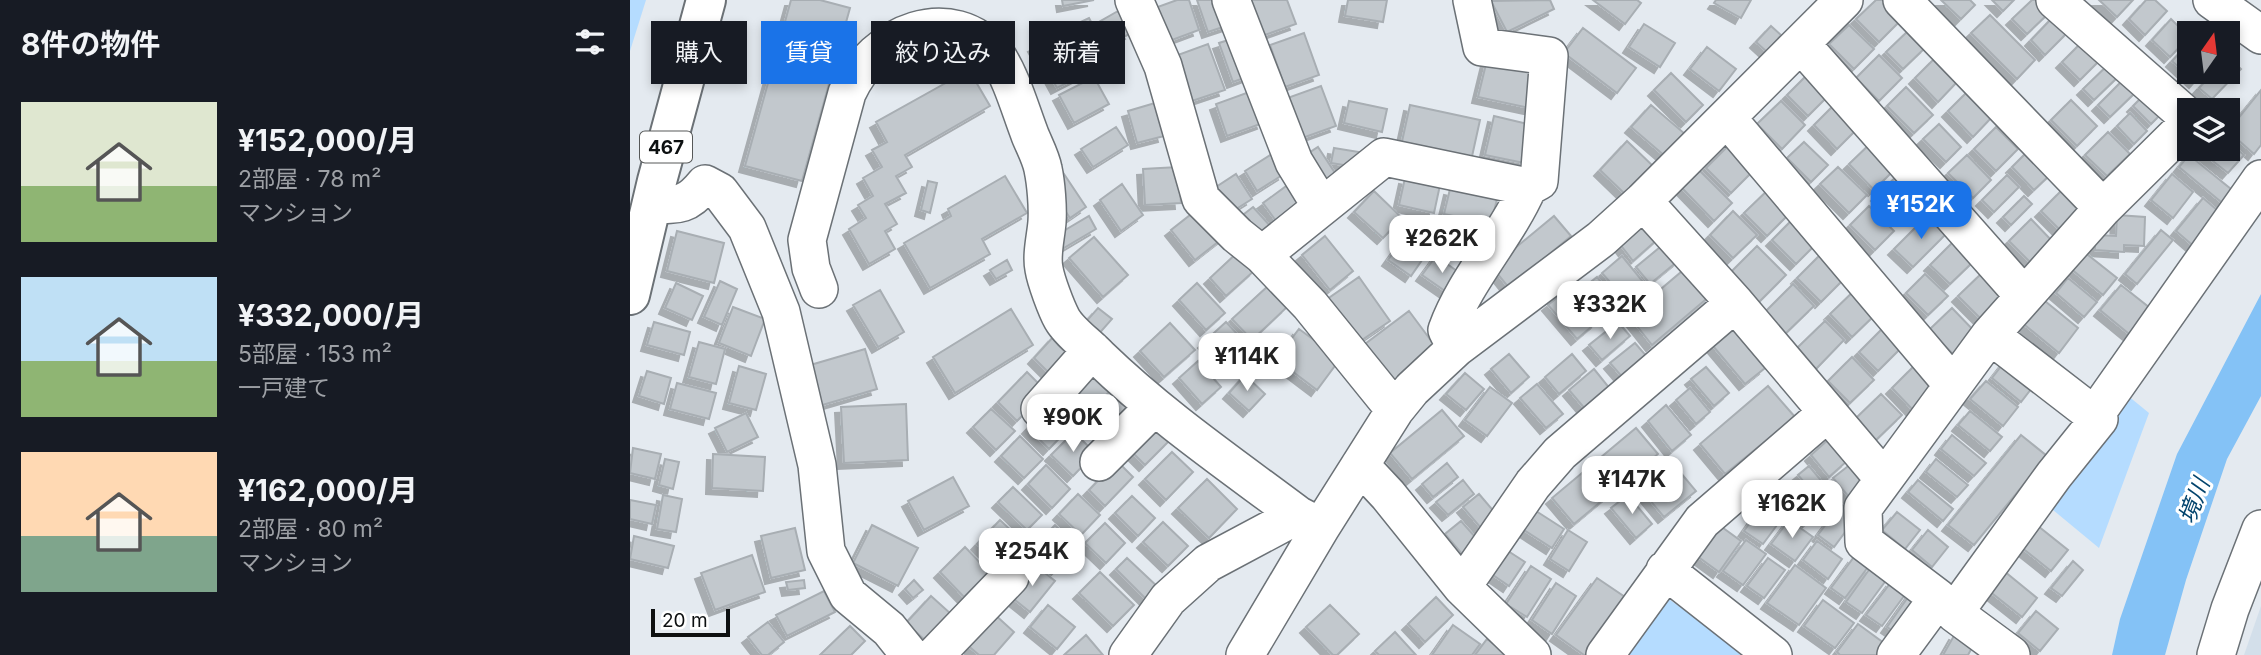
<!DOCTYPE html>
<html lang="ja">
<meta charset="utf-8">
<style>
:root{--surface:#171b24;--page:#242831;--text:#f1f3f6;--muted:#9ea1a6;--accent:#1a73e8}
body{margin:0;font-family:Inter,"Noto Sans JP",sans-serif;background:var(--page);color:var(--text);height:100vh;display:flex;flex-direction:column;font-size:26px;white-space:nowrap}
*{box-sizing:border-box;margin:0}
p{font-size:23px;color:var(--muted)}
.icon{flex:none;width:38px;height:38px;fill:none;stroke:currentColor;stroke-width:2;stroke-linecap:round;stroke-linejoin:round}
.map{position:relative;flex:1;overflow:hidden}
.panel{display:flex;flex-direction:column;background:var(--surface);width:630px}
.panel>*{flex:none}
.banner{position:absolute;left:21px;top:21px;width:665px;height:63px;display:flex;gap:14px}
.needle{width:46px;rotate:14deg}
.buttons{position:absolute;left:1547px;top:21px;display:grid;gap:14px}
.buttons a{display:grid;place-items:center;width:63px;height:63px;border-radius:0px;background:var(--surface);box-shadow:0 4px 10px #0003;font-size:35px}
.scale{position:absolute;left:21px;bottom:18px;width:79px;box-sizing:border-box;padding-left:7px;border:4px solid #0d1011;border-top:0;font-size:19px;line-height:24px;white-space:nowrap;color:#0d1011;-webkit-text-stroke:5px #fff;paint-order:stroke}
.price{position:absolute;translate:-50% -60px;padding:0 16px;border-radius:14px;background:#fff;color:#222;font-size:23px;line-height:46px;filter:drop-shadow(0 2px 4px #0008)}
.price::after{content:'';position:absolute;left:50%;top:42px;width:21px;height:16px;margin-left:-10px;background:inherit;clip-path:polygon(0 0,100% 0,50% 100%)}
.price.active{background:var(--accent);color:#fff}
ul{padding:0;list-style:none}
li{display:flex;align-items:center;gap:21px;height:175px;padding:0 21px}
li span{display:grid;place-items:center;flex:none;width:196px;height:140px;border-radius:0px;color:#555}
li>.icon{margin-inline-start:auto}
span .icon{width:84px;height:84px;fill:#fffc;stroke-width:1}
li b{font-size:30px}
h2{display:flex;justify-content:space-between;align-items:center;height:84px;padding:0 21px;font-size:30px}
.tag{padding:0 24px;border-radius:0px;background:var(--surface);box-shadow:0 4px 10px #0003;font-size:24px;line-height:63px}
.tag.active{background:var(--accent);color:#fff}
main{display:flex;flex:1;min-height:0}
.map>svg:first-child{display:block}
.built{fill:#d3dfea}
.green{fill:#b5dcff}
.water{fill:#84c2f6}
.building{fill:#c2c8cd;stroke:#a8aeb3;stroke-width:2;filter:url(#shadow)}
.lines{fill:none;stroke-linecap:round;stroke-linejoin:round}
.minor-casing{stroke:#6b7176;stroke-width:40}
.highway-casing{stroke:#6b7176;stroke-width:42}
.minor{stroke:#fff;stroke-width:37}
.highway{stroke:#fff;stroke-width:38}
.labels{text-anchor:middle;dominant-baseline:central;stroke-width:6;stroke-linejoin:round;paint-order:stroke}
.shield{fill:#fff;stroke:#565858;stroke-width:2}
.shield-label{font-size:19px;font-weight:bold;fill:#0d1011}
.water-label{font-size:23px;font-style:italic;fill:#03446d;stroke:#fff}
</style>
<main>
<section class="panel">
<h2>8件の物件<svg class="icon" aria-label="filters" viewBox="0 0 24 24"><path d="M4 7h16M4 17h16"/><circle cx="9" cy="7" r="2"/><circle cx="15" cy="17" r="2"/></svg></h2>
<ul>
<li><span style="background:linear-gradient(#dfe7d0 60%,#8fb573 0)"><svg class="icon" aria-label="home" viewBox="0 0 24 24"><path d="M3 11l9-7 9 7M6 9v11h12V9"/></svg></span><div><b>¥152,000/月</b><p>2部屋 · 78 m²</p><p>マンション</p></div></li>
<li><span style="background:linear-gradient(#bfe0f5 60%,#8fb573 0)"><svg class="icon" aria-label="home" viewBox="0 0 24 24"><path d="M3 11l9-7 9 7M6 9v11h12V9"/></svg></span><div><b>¥332,000/月</b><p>5部屋 · 153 m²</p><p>一戸建て</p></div></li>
<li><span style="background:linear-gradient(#ffd9b3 60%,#7fa58c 0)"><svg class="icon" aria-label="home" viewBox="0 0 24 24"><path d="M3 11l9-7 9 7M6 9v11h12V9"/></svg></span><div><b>¥162,000/月</b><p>2部屋 · 80 m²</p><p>マンション</p></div></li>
</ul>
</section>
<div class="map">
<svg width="1631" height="655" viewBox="0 0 1631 655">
<defs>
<filter id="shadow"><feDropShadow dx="-6" dy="6" stdDeviation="0" flood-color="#0004"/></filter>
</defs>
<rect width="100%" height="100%" fill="#e4eaf0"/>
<path class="built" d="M1631,606V655H1614Z"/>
<path class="green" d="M0,0H16L0,51Z
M1497,395L1519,413L1469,548L1417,505Z
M1030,593L1118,655H991Z"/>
<path class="water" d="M1631,294V396L1597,459L1556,580L1535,655H1482L1490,619L1547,454Z"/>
<path class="building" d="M161,0H190L220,8L172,181L115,166Z
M432,0H464L433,6Z
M547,0H559L569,30L534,43L522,9Z
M567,0H591L599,25L578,32Z
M619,0H657L666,24L632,36Z
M718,0H757L753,22L715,16Z
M920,0L924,9L877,32L861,1Z
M963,0H1007L1011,3L995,24Z
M1086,0H1121L1111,18L1084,3Z
M1246,0H1261L1276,15L1249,42L1226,19Z
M1311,0H1340L1345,5L1331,19Z
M1362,0H1384L1373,11Z
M1402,0H1410L1421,11L1397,34L1382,19Z
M1469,0H1503L1487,17Z
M1516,0H1525L1537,11L1515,35L1499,19Z
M488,11L501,33L481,44L469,22Z
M1360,15L1405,60L1387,79L1341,33Z
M1424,16L1439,31L1415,55L1401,40Z
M459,18L470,39L452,47L442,26Z
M1541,19L1559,37L1540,57L1522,40Z
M1014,24L1045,43L1030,67L999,47Z
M1219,25L1244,49L1224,69L1199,44Z
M1141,26L1151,35L1137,52L1126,42Z
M953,28L1006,68L987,93L934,53Z
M1279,30L1296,47L1273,69L1256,52Z
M431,32L454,74L427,88L404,46Z
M674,33L689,75L655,87L640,45Z
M608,37L622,75L603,82L589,43Z
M299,40L306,51L271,70L265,59Z
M1454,40L1472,58L1450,80L1432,62Z
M1559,43V72H1574L1565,82L1542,61Z
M578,44L595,90L562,101L545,56Z
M1077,47L1106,69L1089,91L1060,69Z
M1249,55L1272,78L1249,101L1226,78Z
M1598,57L1611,69L1582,99L1569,88L1584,72H1598Z
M1305,58L1328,81L1308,102L1285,78Z
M857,60L912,72L904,109L848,97Z
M1481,62L1492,73L1464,100L1453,89Z
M339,70L360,106L275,155L282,167L266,176L276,193L255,204L267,224L255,231L265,249L239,264L219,229L236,218L228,205L243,196L233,178L252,167L242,150L257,142L246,122Z
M1180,72L1201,93L1178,116L1157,95Z
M1041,73L1073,105L1056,122L1024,90Z
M464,77L479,104L444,123L429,95Z
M1496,77L1509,89L1480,117L1468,105Z
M691,86L706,126L664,141L649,101Z
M1276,87L1303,115L1284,133L1257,106Z
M1631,90V145L1624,154L1598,131Z
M622,91L633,123L597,136L586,104Z
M1338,91L1363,116L1343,137L1318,111Z
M1514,95L1532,113L1521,124L1503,106Z
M1441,100L1467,126L1447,146L1421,120Z
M719,101L757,109L752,132L714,123Z
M1151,101L1175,125L1152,149L1127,124Z
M525,103L534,136L507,143L498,111Z
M1206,103L1230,126L1207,149L1184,125Z
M780,105L850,120L841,161L771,146Z
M1021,105L1055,134L1036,157L1001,127Z
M1500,113L1517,131L1504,144L1487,126Z
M864,116L902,125L894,163L855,155Z
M1309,124L1331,147L1316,162L1293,139Z
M486,127L498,145L463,167L451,149Z
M1366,127L1388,149L1366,171L1344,149Z
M1478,132L1500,154L1477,176L1455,155Z
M997,141L1025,168L997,196L970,170Z
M1174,142L1198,165L1181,182L1157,158Z
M1242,142L1267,167L1244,190L1219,164Z
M1598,142L1614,155L1598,173L1574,154L1578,149H1598Z
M1100,144L1125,169L1101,193L1076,168Z
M688,147L707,176L691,187L671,158Z
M704,148L729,152L726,167L701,163Z
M1399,150L1422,173L1404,190L1382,167Z
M642,154L654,174L627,191L615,171Z
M1337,155L1361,180L1343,198L1318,173Z
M1559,155L1612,198L1602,211L1549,167Z
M548,167L551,203L515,205L513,169Z
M1208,167L1237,195L1219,213L1190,184Z
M430,168L456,207L440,218L414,179Z
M1070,171L1102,203L1084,221L1052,188Z
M606,174L622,199L603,211L586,187Z
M1269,174L1288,193L1266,214L1247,195Z
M1542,174L1563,192L1543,218L1521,200Z
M1377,175L1389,187L1364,212L1352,200Z
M375,176L397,213L352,239L360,254L300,288L274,243L321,216L318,209Z
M775,178L810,185L804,213L769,205Z
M298,181L307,183L300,213L291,210Z
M492,184L513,215L491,231L470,200Z
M659,184L675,206L649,225L633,203Z
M1140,188L1163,210L1137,236L1114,213Z
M820,189L867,199L861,224L814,214Z
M1432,190L1450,208L1429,229L1411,211Z
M744,191L772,218L753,238L724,212Z
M1394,196L1402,204L1381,225L1373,217Z
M1573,198L1594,216L1567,249L1546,231Z
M1239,206L1264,231L1245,250L1220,225Z
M623,207L642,228L627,240L609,218Z
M569,208L593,238L565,260L541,230Z
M1103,211L1127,235L1103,258L1080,235Z
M1299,214L1317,233L1283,267L1264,249Z
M1487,215L1515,217L1514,246L1494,245V252L1465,250V235L1486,236Z
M459,216L466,229L432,249L425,236Z
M924,216L941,236L879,288L862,267Z
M1166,216L1190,240L1166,264L1142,240Z
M1401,219L1424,243L1402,264L1379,241Z
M1015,221L1029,238L1003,261L989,243Z
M1531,230L1543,240L1507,284L1495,274Z
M47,231L94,243L84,283L37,271Z
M778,232L801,247L781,276L758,260Z
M695,236L723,271L700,290L672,255Z
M464,237L498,275L473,297L439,258Z
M1326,239L1346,259L1320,284L1300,265Z
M1035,243L1049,260L1020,284L1006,267Z
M1127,246L1156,275L1125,306L1096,277Z
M609,251L625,270L596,296L580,278Z
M1453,251L1487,278L1473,295L1440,268Z
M1193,252L1217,276L1191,302L1167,278Z
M806,256L831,274L818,293L792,275Z
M992,256L1018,288L999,304L972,273Z
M377,260L382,270L366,279L360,270Z
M1057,267L1081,295L1022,345L999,316Z
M1352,273L1374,294L1350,318L1328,296Z
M1295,274L1318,296L1298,315L1276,293Z
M729,277L760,321L723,346L693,302Z
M967,277L992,307L977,320L952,289Z
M1438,278L1467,302L1454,317L1426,293Z
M90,281L107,289L92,325L74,317Z
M46,283L73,296L62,320L35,308Z
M567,283L595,313L576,330L549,300Z
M1163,284L1184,306L1154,335L1133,314Z
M1491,285L1525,312L1504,338L1470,310Z
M638,286L657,307L622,340L602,319Z
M939,288L967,322L947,339L918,305Z
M1227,288L1249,311L1222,337L1200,314Z
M250,290L274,332L248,347L223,305Z
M1410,297L1448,328L1429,353L1390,321Z
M103,307L135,319L121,356L89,343Z
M468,308L482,319L467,336L453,325Z
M1322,308L1349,336L1327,358L1299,330Z
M381,309L403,345L325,393L303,357Z
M779,311L808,350L756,388L727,350Z
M1195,321L1214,340L1186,369L1166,349Z
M24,322L60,332L54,355L17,345Z
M596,322L622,350L599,370L574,342Z
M988,322L1000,336L972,360L959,345Z
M540,323L565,350L534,377L510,351Z
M1256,325L1275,344L1248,371L1229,352Z
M669,329L710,359L687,390L646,359Z
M1103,329L1135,368L1115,384L1083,346Z
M424,336L444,355L423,377L404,358Z
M69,342L95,349L86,384L59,377Z
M1005,343L1019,359L994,379L980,363Z
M235,349L247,389L189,406L177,366Z
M879,354L899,377L881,393L861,369Z
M942,354L956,371L929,394L915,377Z
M1222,357L1244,380L1220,403L1198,381Z
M1376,360L1405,384L1391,402L1362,378Z
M568,361L591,387L572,404L549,378Z
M109,366L136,374L126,410L99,403Z
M1076,367L1099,393L1084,406L1061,379Z
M1283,367L1304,388L1282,409L1262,388Z
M964,369L981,390L956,410L939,390Z
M17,371L41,378L34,404L9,396Z
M397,372L416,391L387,421L368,402Z
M463,373L481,390L458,414L440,396Z
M835,373L854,389L836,410L816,394Z
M615,375L635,394L619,411L599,393Z
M1356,381L1388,407L1373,426L1340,399Z
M47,383L86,393L79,419L40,409Z
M907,384L933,414L916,428L890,398Z
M1138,386L1165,417L1095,474L1070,444Z
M860,387L882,403L857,436L835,420Z
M1060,388L1080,412L1066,424L1046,400Z
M1251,394L1272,415L1245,441L1224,420Z
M486,397L503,413L481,434L465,418Z
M276,404L278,460L214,463L211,407Z
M421,404L442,425L419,449L398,428Z
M1036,405L1061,435L1042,451L1018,421Z
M361,409L385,431L366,450L343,427Z
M812,410L834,436L782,479L760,453Z
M1340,411L1372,437L1360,451L1328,425Z
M116,413L128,437L97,452L85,428Z
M524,427L539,441L515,465L501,451Z
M1006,428L1028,454L944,524L922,498Z
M444,432L465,453L443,476L421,455Z
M1322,435L1356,463L1344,476L1311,449Z
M1391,435L1417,456L1344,545L1318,525Z
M390,436L413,459L394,478L371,456Z
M1199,439L1217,461L1199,477L1181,455Z
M3,448L31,454L25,479L0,473Z
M542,452L563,472L536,500L515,479Z
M83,454L135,457L133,491L82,488Z
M35,459L49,462L43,489L29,485Z
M1306,459L1338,485L1327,497L1296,472Z
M1040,460L1066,491L1034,517L1008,486Z
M487,461L503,477L475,506L459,490Z
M817,463L828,477L803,497L792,484Z
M1222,463L1238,481L1219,497L1203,478Z
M416,465L440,489L422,508L398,484Z
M1179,466L1204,496L1193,505L1168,475Z
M323,477L339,506L294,530L278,501Z
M577,479L607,509L579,538L548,508Z
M833,480L844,494L818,515L806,502Z
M1288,480L1323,509L1313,521L1278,492Z
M1166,484L1189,512L1174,525L1151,497Z
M383,487L412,515L397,530L368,502Z
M448,494L470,515L451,535L429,514Z
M849,494L872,521L856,534L833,507Z
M33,495L52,499L46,532L27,529Z
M998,495L1022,524L1006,538L981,508Z
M502,496L525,518L508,536L485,513Z
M0,500L26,505L22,524L0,519Z
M1211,504L1227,516L1204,547L1188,535Z
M1131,507L1150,521L1133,544L1114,531Z
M906,511L934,529L922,548L894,530Z
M1267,512L1290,530L1275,549L1252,530Z
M370,520L388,537L365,561L347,544Z
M1159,520L1183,537L1165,561L1141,544Z
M831,521L854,547L838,561L815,534Z
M533,522L558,546L538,566L513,542Z
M475,523L495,543L476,563L455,543Z
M242,525L288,548L268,586L223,563Z
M425,525L448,548L427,569L404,547Z
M1089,525L1111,541L1089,572L1067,556Z
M1408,526L1438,550L1421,571L1391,547Z
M165,528L175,570L141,578L131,536Z
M938,530L957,542L939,571L920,559Z
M1298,530L1318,547L1302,567L1282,550Z
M4,536L44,546L38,568L0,559Z
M1116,540L1136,554L1113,585L1093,571Z
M1187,541L1212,559L1198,579L1173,560Z
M335,547L359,572L334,597L310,572Z
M875,549L895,562L879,586L860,573Z
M122,555L135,592L85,610L71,573Z
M1224,557L1238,567L1215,598L1201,588Z
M497,558L530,589L518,601L486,569Z
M1138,558L1155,570L1134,598L1117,586Z
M1443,561L1453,570L1432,596L1421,588Z
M405,565L425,581L400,612L380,596Z
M1165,565L1196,588L1169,625L1137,603Z
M901,566L921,579L897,617L876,604Z
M1241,567L1257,579L1232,613L1216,602Z
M1374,571L1407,598L1392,617L1358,590Z
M470,572L504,605L483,626L449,593Z
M967,578L998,599L958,655H954L926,635Z
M174,580L175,588L158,590L156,582Z
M284,580L293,590L283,598L275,589Z
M1262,581L1277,592L1252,626L1236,615Z
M926,583L946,596L922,634L902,620Z
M194,591L205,612L157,636L146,615Z
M1281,593L1295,603L1270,636L1257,627Z
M301,596L321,614L296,641L276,623Z
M806,597L823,615L795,642L778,624Z
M1193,600L1224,623L1205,648L1174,626Z
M418,605L445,627L427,649L400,627Z
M700,605L729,634L707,655H703L676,627Z
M1406,611L1428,629L1410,651L1388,633Z
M362,612L384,632L364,655H349L335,643Z
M138,622L154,642L138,655H132L118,637Z
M1228,624L1258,646L1251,655H1210L1207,652Z
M823,625L850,644L842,655H802Z
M220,626L235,641L221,655H190Z
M765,632L786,655H749L745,651Z
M1325,634L1344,644L1338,655H1313Z
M456,635L473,655H434Z
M857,639L874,652L872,655H845Z"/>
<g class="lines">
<defs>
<path id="minor" d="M504,0L533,66L571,199L607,235L632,255L680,305L765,410
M601,0L664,162L691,206
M1272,0L1473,208
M1425,0L1559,118
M1582,0L1631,35
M1171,44L1394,296
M1097,118L1323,385
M1013,201L1105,303L1254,479
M22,204C49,205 57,206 75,184L90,192L117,228L151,312L187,465L196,551L218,595L259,629L280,655
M632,255L754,157L898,187
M189,289L181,268L177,240L217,93C244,33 321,0 367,56C382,79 390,109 400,135C404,145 411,158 413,169C416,183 418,207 417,222C416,236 411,255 414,269C416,281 426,308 432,319C440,333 458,345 469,357C530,416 600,464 668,515
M1360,335L1469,419L1424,475L1324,613L1381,655
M826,348L817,330C836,278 876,237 898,187L909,181L919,56L852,47L842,0
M410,409L462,350
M1465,415L1631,179
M469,462L524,407
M730,465L758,495L832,587L902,655
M1035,570L1143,655
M832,587L903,484L930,453L1105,303
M305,655L380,577
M498,655L538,599L578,563L668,515L687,525
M615,655L691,527L765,410L782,389L826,348L971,239L1013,201L1214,0
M975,655L1072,521L1197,413
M1266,655L1308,598L1234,542L1233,508L1360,335L1473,208L1559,123
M1586,655L1600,609L1631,529"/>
<path id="highway" d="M0,295L27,181L76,0"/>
</defs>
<use href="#minor" class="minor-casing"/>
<use href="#highway" class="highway-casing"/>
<use href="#minor" class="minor"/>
<use href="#highway" class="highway"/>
</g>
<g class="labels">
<rect class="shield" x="10" y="131.5" width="52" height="31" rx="5"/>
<g class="shield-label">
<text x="36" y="147">467</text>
</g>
<g class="water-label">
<text transform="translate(1564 501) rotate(-69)">境川</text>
</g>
</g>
</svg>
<div class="buttons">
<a><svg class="needle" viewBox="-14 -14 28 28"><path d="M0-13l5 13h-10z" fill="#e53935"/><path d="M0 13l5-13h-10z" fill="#9ea1a6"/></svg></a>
<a><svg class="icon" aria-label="layers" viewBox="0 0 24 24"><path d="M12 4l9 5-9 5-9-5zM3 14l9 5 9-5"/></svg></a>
</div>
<div class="scale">20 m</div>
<b class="price active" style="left:1291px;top:241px">¥152K</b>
<b class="price" style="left:812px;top:275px">¥262K</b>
<b class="price" style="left:980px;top:341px">¥332K</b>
<b class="price" style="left:617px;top:393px">¥114K</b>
<b class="price" style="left:443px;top:454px">¥90K</b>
<b class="price" style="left:1002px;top:516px">¥147K</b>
<b class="price" style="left:1162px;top:540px">¥162K</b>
<b class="price" style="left:402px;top:588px">¥254K</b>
<div class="banner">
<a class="tag">購入</a>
<a class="tag active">賃貸</a>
<a class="tag">絞り込み</a>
<a class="tag">新着</a>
</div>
</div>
</main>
